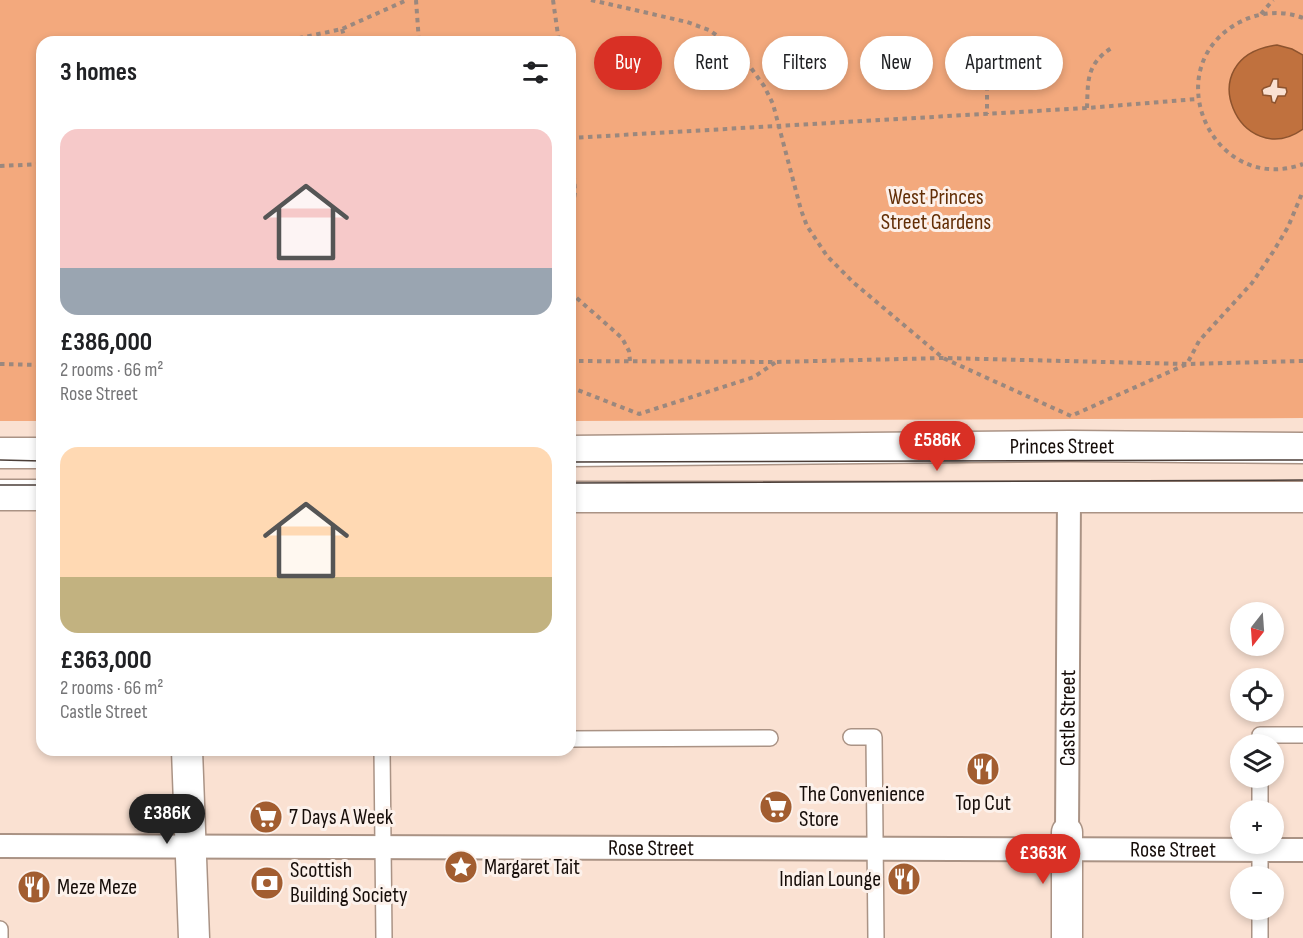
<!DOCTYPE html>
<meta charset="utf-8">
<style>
:root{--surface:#fff;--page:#f6f6f6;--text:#202124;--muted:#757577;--accent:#d93025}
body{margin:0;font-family:"Sofia Sans Condensed",sans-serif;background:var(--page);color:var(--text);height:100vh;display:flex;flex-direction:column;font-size:22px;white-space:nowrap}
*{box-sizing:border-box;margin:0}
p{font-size:20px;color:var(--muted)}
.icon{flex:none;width:33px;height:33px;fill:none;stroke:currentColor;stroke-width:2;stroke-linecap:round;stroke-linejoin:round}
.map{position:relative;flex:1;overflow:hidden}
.side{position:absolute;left:36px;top:36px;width:540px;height:720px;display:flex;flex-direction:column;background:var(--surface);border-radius:18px;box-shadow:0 3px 9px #0003}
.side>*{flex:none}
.hud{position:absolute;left:594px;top:36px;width:570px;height:54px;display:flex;gap:12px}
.needle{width:39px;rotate:197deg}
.fabs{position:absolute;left:1230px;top:602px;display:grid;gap:12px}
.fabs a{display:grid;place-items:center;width:54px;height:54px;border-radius:50%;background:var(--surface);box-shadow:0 3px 9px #0003;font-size:30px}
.price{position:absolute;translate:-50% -51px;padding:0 14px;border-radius:21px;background:var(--accent);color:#fff;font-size:20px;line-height:39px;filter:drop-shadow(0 2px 3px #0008)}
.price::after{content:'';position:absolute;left:50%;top:36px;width:18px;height:14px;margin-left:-9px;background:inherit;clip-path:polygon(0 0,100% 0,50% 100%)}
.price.active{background:#222;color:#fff}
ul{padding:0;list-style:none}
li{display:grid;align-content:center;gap:12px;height:318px;padding:0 24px}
li span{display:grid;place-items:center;height:186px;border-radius:18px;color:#555}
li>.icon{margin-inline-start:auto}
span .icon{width:108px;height:108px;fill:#fffc;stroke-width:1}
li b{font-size:26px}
h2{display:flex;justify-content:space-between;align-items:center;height:72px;padding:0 24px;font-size:26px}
.chip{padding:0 21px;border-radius:27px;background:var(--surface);box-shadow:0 3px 9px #0003;font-size:21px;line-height:54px}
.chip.active{background:var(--accent);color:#fff}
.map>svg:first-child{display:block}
.green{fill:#f3a97d}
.water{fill:#c0713e;stroke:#8d532e;stroke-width:1.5;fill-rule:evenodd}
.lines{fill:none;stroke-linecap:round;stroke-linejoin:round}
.service-casing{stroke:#aa9385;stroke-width:18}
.pedestrian-casing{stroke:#aa9385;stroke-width:26}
.minor-casing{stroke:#aa9385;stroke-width:33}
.path{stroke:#9b887e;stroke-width:4;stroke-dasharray:4.5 4.5;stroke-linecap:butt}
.service{stroke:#fff;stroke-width:15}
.pedestrian{stroke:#fff;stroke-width:22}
.minor{stroke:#fff;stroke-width:30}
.tram{stroke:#4b3e38;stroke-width:1.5}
.labels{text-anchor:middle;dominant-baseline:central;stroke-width:6;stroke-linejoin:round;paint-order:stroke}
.park-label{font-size:22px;fill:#632f07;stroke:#fcf1eb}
.street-label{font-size:22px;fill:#160d09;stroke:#fcf1eb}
.poi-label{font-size:22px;fill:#160d09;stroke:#fcf1eb;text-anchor:start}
</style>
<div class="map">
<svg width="1303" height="938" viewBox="0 0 1303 938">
<rect width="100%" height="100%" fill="#fae1d2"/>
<path class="green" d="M0,0H1303V55L1292,49L1238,65L1296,134L1303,129V418L570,421V42H42V421H0Z"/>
<path class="water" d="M1277,45L1292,49L1303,55V129C1241,173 1187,57 1277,45ZM1273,79H1278V87L1286,88L1287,92L1285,96H1278L1275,103L1272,102L1271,96L1263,95L1262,90L1264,88L1270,86Z"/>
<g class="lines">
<defs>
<path id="service" d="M851,737H874L876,938
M570,739L770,738
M1260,744V735H1303
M382,750L384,938
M1260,810V777
M1260,876V843
M0,929V937
M1260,938V909"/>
<g id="pedestrian">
<path id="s1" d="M1067,832L1069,497"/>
<path id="s2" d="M0,846L1303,850"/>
</g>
<g id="minor">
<path id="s3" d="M570,451L1070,446L1303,448"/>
<path d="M0,453H42"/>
<path d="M0,495H42"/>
<path d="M570,497H1303"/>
<path d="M187,750L194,938"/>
<path d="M1067,938V832"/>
</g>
</defs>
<use href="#service" class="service-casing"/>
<use href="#pedestrian" class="pedestrian-casing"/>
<use href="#minor" class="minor-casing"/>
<path class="path" d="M416,0L419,42
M553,0L559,42
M591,0L687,22L709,30L738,50L764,86L773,104L801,210L807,226L827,256L854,283L943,358L1071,416L1187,364L1199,341L1252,283L1273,252L1288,227L1303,191
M1261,14L1273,0
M1303,18C1283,10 1259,12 1240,22C1154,67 1213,197 1303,164
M342,29L346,42
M281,42L342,29L407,0
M987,86V114
M1087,108C1088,80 1086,64 1113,47
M570,121L575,192L570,225
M570,138L1087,108L1197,99
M0,166L42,164
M570,292L622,338L629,351L630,361
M570,361L776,362L943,358L1187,364L1303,361
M0,364L42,365
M570,387L639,414L754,377L776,362"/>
<use href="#service" class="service"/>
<use href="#pedestrian" class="pedestrian"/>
<use href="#minor" class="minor"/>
<path class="tram" d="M0,460L42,461
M570,462L1303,460
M570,483L1303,480
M0,485H42"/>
</g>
<defs>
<symbol id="restaurant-disc" viewBox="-11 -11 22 22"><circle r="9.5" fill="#a25d30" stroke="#fcf1eb"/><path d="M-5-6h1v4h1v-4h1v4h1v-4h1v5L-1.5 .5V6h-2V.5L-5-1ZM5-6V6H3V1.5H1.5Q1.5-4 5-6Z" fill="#fff"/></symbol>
<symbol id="supermarket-disc" viewBox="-11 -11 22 22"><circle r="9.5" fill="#a25d30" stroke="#fcf1eb"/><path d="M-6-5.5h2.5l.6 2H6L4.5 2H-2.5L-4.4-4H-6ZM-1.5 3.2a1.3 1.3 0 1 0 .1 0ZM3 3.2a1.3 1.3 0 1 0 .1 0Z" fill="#fff"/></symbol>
<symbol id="sight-disc" viewBox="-11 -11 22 22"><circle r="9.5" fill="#a25d30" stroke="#fcf1eb"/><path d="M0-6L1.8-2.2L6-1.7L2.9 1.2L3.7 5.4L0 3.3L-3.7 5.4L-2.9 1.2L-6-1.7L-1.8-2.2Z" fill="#fff"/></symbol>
<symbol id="bank-disc" viewBox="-11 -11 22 22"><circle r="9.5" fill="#a25d30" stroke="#fcf1eb"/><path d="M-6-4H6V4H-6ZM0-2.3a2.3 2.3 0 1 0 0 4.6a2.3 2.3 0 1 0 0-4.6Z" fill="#fff"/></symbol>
</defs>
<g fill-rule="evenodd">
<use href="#restaurant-disc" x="964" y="750" width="38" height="38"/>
<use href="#supermarket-disc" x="757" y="788" width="38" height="38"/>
<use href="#supermarket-disc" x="247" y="798" width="38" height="38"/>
<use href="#sight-disc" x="442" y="848" width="38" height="38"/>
<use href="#restaurant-disc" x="885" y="860" width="38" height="38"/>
<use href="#bank-disc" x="248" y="864" width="38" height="38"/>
<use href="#restaurant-disc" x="15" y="868" width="38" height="38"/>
</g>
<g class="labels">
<g class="park-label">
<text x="936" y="197">West Princes<tspan x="936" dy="25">Street Gardens</tspan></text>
</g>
<g class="street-label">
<text stroke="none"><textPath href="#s3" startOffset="492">Princes Street</textPath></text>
<text stroke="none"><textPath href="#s1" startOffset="114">Castle Street</textPath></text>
<text stroke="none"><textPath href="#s2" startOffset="651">Rose Street</textPath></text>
<text stroke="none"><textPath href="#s2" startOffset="1173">Rose Street</textPath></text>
</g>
<g class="poi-label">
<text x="799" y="794">The Convenience<tspan x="799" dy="25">Store</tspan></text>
<text x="983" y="803" text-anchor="middle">Top Cut</text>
<text x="289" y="817">7 Days A Week</text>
<text x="484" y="867">Margaret Tait</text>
<text x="290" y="870">Scottish<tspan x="290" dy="25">Building Society</tspan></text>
<text x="881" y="879" text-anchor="end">Indian Lounge</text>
<text x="57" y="887">Meze Meze</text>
</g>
</g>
</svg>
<div class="fabs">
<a><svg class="needle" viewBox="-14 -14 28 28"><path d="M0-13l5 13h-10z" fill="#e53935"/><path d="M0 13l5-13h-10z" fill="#757577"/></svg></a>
<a><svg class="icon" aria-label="locate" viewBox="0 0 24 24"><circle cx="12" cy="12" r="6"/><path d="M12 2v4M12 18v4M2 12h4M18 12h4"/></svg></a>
<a><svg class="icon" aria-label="layers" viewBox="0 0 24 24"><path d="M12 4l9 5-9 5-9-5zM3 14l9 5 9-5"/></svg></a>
<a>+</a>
<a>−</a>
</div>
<b class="price" style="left:937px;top:472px">£586K</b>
<b class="price active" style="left:167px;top:845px">£386K</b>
<b class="price" style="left:1043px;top:885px">£363K</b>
<div class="hud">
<a class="chip active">Buy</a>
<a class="chip">Rent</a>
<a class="chip">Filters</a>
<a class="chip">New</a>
<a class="chip">Apartment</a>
</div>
<section class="side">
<h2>3 homes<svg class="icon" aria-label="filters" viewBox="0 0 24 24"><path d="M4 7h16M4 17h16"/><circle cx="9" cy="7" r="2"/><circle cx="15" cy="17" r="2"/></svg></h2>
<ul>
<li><span style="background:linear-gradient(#f6c9c9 75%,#9aa5b1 0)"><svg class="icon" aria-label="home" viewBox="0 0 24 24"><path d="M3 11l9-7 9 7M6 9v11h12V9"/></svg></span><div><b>£386,000</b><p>2 rooms · 66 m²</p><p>Rose Street</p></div></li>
<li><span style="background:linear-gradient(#ffd9b3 70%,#c2b280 0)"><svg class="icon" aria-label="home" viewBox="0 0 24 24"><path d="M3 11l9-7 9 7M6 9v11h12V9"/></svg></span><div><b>£363,000</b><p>2 rooms · 66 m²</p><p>Castle Street</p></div></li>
</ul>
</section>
</div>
